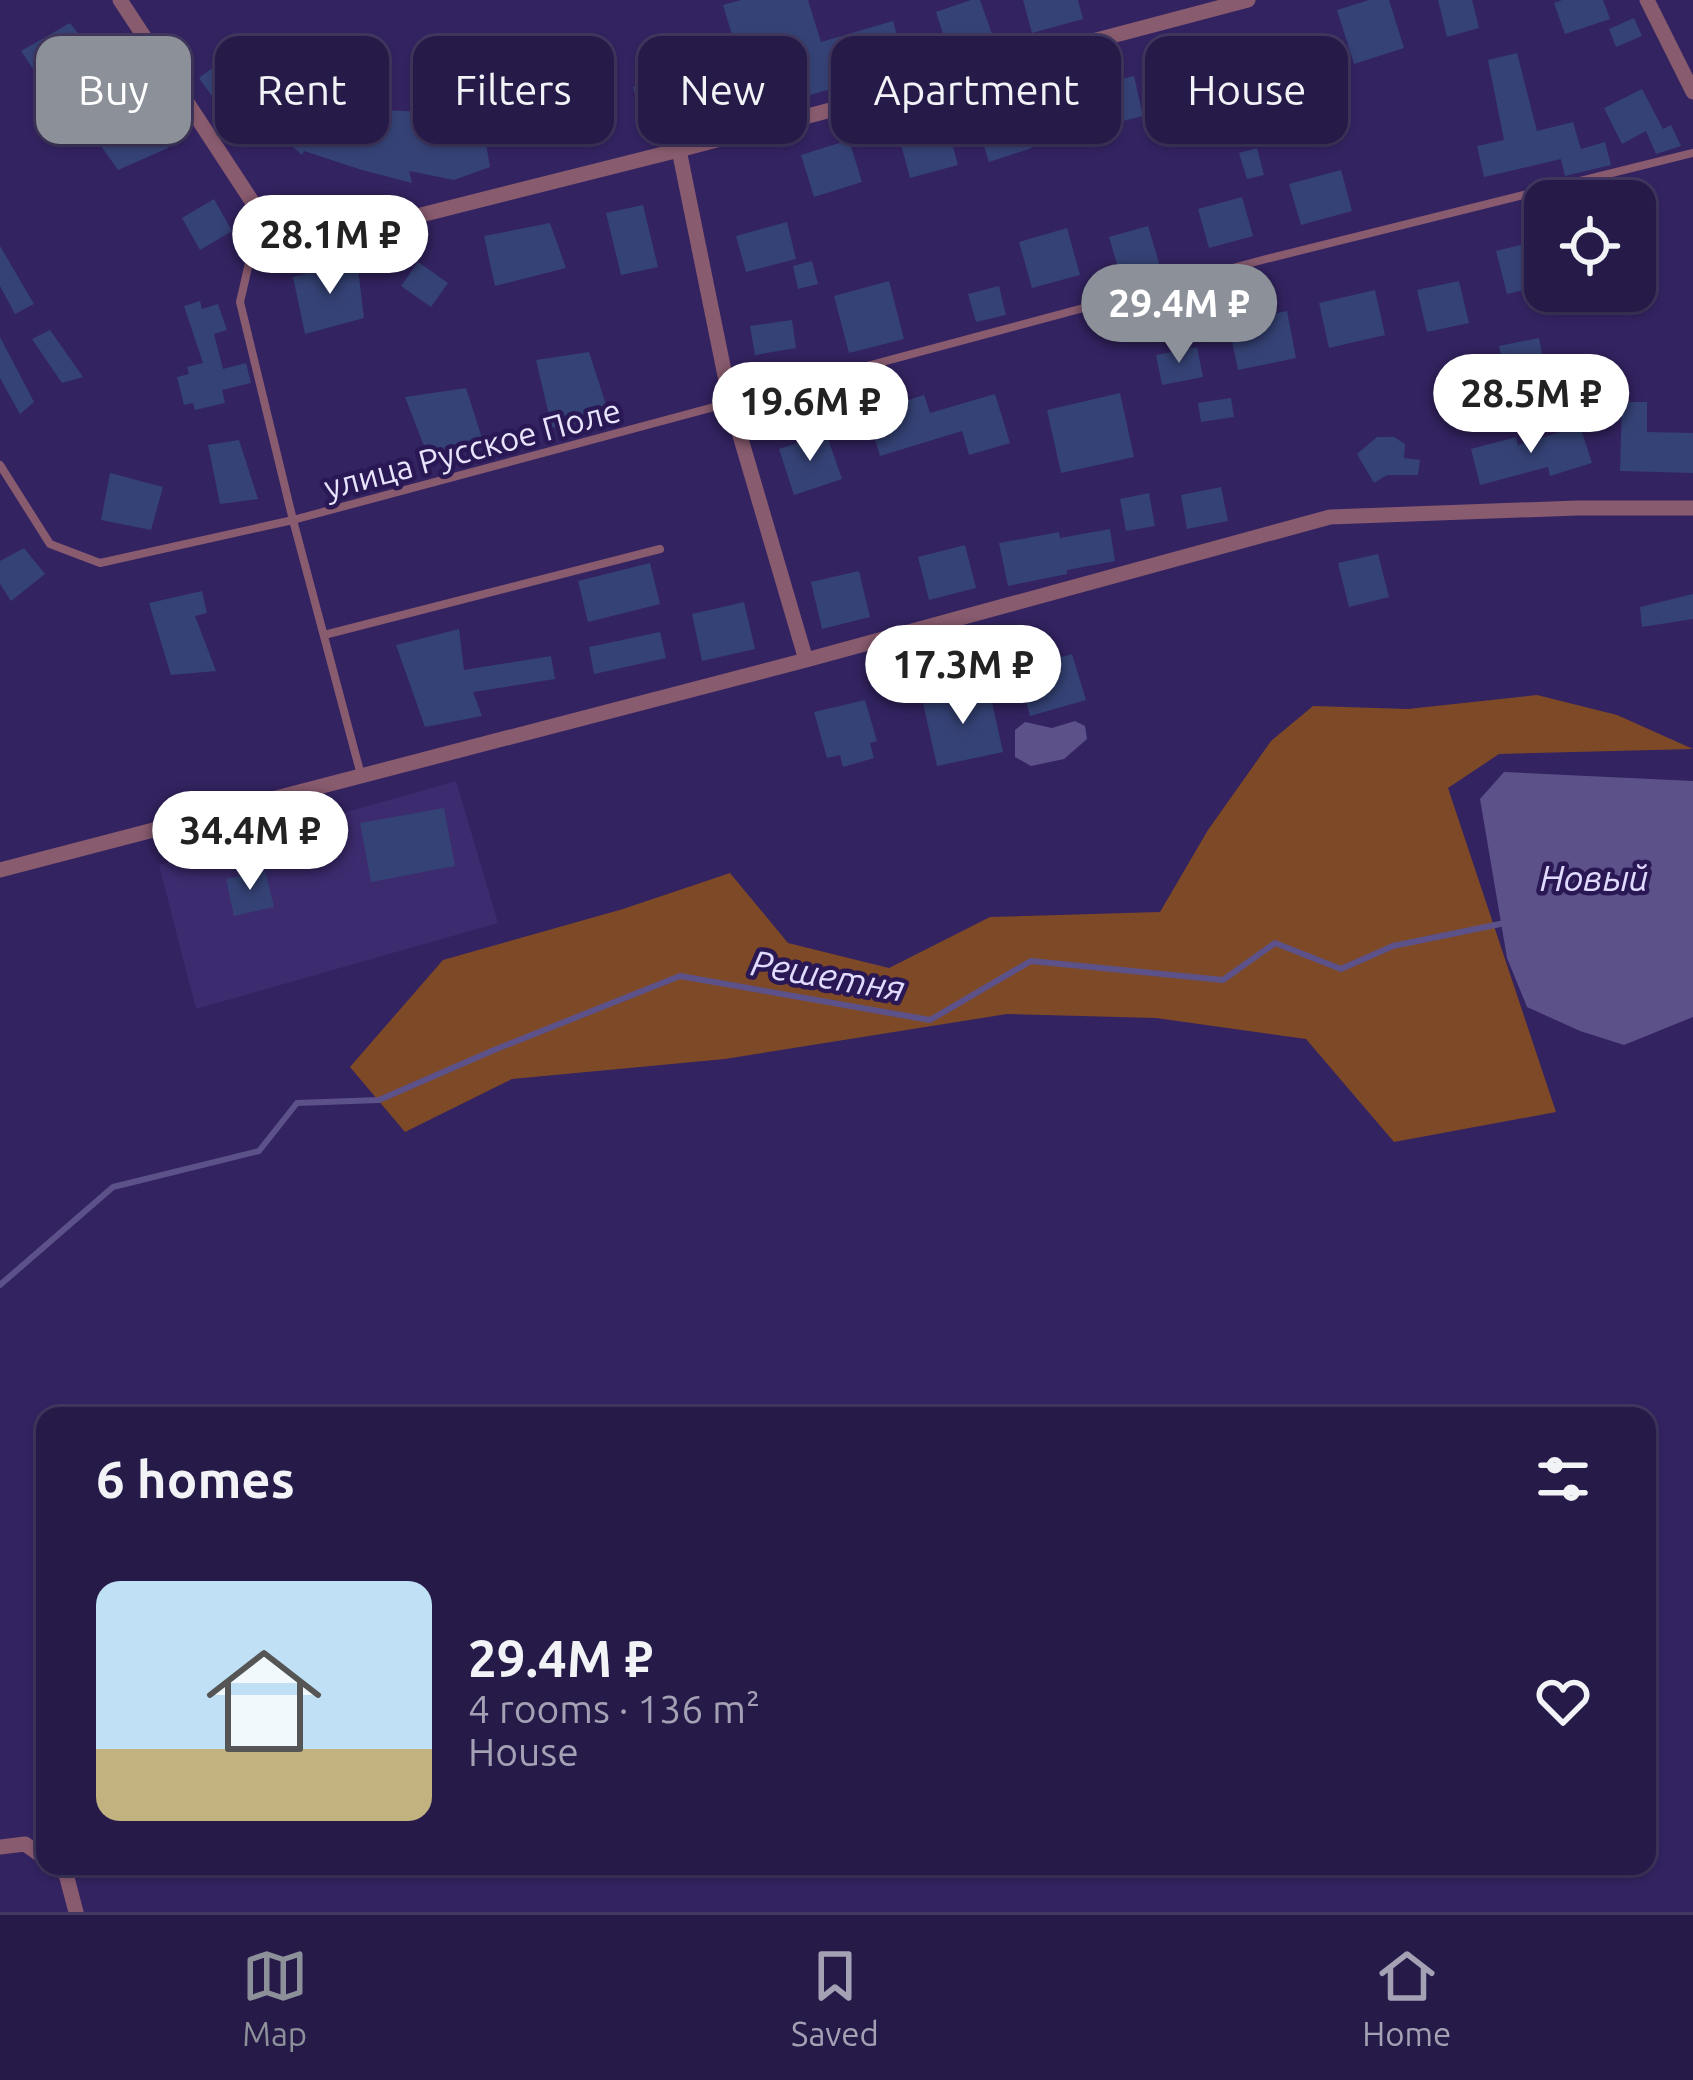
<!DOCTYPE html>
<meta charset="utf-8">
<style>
:root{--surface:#261a49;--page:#2e2350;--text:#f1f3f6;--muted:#a4a1b4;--line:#423861;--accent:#8c9099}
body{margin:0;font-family:Ubuntu,sans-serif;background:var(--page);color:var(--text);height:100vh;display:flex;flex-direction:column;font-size:45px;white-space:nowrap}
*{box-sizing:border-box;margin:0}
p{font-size:39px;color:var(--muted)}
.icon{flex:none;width:66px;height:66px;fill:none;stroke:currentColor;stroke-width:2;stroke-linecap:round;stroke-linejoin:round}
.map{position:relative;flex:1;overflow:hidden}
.sheet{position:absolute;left:36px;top:1407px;width:1620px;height:468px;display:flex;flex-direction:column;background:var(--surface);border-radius:24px;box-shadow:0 3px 9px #0004,0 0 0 3px var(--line)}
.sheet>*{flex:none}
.hud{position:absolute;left:36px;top:36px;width:1623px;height:108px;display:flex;gap:24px}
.controls{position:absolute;left:1524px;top:180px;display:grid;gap:24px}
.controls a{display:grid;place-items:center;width:132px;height:132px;border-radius:24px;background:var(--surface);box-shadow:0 3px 9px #0004,0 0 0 3px var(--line);font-size:60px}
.price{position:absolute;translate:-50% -102px;padding:0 27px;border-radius:42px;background:#fff;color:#222;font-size:39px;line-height:78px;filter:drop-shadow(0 3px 6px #0008)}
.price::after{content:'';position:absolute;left:50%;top:72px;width:36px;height:27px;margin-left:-18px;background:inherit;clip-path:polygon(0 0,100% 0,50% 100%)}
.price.current{background:var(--accent);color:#fff}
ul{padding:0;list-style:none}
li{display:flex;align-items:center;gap:36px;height:300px;padding:0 60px}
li+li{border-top:3px solid var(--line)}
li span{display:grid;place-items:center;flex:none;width:336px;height:240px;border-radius:24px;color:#555}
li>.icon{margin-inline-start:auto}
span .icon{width:144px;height:144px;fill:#fffc;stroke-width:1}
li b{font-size:51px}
h2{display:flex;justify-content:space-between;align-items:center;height:144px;padding:0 60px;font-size:51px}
.chip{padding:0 42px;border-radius:24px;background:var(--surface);box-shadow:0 3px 9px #0004,0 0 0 3px var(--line);font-size:42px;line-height:108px}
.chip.current{background:var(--accent);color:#fff}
.tab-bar{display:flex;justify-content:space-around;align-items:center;height:168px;border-top:3px solid var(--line);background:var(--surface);font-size:33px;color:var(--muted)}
.tab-bar a{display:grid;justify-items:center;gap:6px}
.tab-bar .current{color:var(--accent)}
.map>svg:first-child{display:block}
.built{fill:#3d2b6f}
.forest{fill:#7e4926}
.water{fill:#5c5289}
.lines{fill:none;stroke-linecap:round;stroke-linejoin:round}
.stream{stroke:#5c5289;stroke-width:6}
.building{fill:#354275}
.lane{stroke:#895b6f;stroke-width:8}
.street{stroke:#895b6f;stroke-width:15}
.labels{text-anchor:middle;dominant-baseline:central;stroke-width:9;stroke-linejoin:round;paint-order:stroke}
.street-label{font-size:33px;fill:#e7e4fb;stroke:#2a1855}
.water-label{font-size:36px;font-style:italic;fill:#e1dcff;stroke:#2a1855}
</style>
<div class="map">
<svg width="1693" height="1912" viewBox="0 0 1693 1912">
<rect width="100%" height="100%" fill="#332361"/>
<path class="built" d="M456,781L498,923L196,1009L159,865Z"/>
<path class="forest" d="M1537,695L1617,715L1693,749L1499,754L1448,788L1556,1112L1394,1142L1306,1039L1156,1018L1007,1014L725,1059L512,1079L405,1132L350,1067L443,960L623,909L730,873L788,943L889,968L990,917L1160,912L1208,830L1271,741L1313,706L1408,709Z"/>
<path class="water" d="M1075,721L1085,726L1087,739L1064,759L1031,766L1015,757V730L1025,722L1052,728Z
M1504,772L1693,781V1017L1624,1045L1580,1031L1527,1007L1507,958L1480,799Z"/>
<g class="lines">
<path class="stream" d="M0,1285L113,1187L259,1151L297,1103L379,1100L494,1050L680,976L930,1020L1031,961L1223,980L1275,943L1341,969L1393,946L1505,923"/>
</g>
<path class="building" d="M741,0H808L821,42L893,21L906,67L755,111L723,5Z
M971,0H980L993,37L949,52L936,12Z
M1023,0H1078L1083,19L1032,33Z
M1369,0H1389L1404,48L1354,64L1337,10Z
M1438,0H1472L1479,28L1447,37Z
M1562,0H1603L1610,19L1565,34L1554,3Z
M1634,18L1642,36L1616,47L1609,29Z
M70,23L105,67L57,105L21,51Z
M1302,41L1314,97L1262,108L1250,52Z
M1213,46L1225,95L1171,108L1159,59Z
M234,52L261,88L225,114L199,78Z
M1517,53L1537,131L1573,122L1581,149L1605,142L1611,165L1565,176L1561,159L1484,177L1477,146L1504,140L1488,60Z
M709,76L719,111L676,122L670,100L640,110L633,87L656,79L660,89Z
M1134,76L1143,116L1083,131L1074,90Z
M582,78L598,133L552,146L536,91Z
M116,82L168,148L118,170L86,125Z
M314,88L339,102L330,123L364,130L365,109L422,112V117L480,109L490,167L454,180L409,171L412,183L362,170L304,151L302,155L282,137Z
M1642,89L1663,129L1671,125L1681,146L1656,154L1646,131L1622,144L1604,108Z
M1017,102L1032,148L989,162L975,116Z
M947,125L958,165L910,178L899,137Z
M849,140L862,182L814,197L801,155Z
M1257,148L1264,175L1247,179L1239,153Z
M1341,170L1352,211L1301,225L1289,184Z
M1242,197L1253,236L1209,248L1198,209Z
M214,199L232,231L200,250L182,218Z
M643,205L658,267L621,275L606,213Z
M787,222L796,259L746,272L736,236Z
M550,223L566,268L495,286L484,236Z
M1148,226L1160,266L1121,278L1109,237Z
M1067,228L1080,275L1032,288L1019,242Z
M1536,241L1545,285L1507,294L1496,251Z
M0,246L34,304L15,314L0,286Z
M357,261L364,318L305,334L293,277Z
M812,261L818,284L798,289L793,266Z
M418,262L448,283L431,307L401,286Z
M889,281L904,339L849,353L834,296Z
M1459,281L1469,323L1427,332L1417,290Z
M999,286L1006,315L976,322L968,294Z
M1375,290L1385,335L1329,348L1319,303Z
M200,301L202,309L218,304L227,330L214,334L223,369L246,363L251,383L222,390L225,403L195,410L193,403L184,405L177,377L189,374L187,367L203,363L184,306Z
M1287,311L1296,358L1238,370L1228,322Z
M792,320L796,348L755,355L750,326Z
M50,330L83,377L62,383L32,339Z
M0,337L34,402L20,414L0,378Z
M1539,338L1544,364L1505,372L1499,346Z
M1197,347L1203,377L1162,385L1156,355Z
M589,352L610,417L552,428L536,360Z
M466,388L482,438L429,459L405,397Z
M1120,393L1134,457L1061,473L1047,410Z
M995,394L1010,443L969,455L962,431L880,456L867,413L924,395L930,413Z
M1231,398L1234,417L1201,422L1198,403Z
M1622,402H1647V432L1693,433V473L1620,471Z
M1580,426L1592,463L1550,476L1548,467L1480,485L1471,449L1516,437L1518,445Z
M826,433L842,479L794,495L779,449Z
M1377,437H1394L1405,444L1404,458L1420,460L1418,475H1387L1374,483L1357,454Z
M239,440L258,499L220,504L208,445Z
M110,473L163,487L151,530L101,520Z
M1221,487L1228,521L1187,529L1181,495Z
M1149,493L1155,526L1126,531L1120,499Z
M1110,529L1115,561L1067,570V574L1008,586L999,543L1059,532L1060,538Z
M965,545L976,588L929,600L918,557Z
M24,548L45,574L11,601L0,584V561Z
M1378,554L1389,597L1349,607L1338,563Z
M650,563L660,604L588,622L578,581Z
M859,571L870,617L822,629L811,582Z
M202,591L207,613L195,616L216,671L171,675L149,603Z
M1693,594V619L1642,627L1640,607Z
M744,602L755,649L702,661L692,614Z
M459,629L464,670L551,656L555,679L473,692L482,716L425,727L396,645Z
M660,632L666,658L594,674L589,647Z
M1072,654L1086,700L1030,716L1017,670Z
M989,689L1003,752L937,766L923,703Z
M865,700L877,741L870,743L874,758L843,767L840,755L827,758L814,712Z
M444,808L455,866L371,882L360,823Z
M265,870L274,907L234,916L226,879Z"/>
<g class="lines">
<path class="lane" d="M259,220L240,302L293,520L361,775
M0,465L50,544L100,563L293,520L1266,259L1693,153
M324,635L660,549"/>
<path class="street" d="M120,0L274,235L297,244L318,241L679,150L1248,0
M1647,0L1693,92
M679,150L731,405L806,660
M0,870L806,660L1330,517L1577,508H1693
M0,1847L25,1844L45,1858
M55,1866L66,1874L76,1912"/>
</g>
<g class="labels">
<g class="street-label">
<text transform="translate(472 448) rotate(-15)">улица Русское Поле</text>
</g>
<g class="water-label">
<text x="1594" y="877">Новый</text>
<text transform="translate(828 975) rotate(10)">Решетня</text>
</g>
</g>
</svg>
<div class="controls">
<a><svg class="icon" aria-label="locate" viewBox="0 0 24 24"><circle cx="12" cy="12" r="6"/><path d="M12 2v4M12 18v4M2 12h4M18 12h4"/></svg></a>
</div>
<b class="price" style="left:330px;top:297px">28.1M ₽</b>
<b class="price current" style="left:1179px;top:366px">29.4M ₽</b>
<b class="price" style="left:1531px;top:456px">28.5M ₽</b>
<b class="price" style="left:810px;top:464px">19.6M ₽</b>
<b class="price" style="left:963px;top:727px">17.3M ₽</b>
<b class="price" style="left:250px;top:893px">34.4M ₽</b>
<div class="hud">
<a class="chip current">Buy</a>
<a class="chip">Rent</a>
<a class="chip">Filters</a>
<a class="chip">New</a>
<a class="chip">Apartment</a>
<a class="chip">House</a>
</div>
<section class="sheet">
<h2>6 homes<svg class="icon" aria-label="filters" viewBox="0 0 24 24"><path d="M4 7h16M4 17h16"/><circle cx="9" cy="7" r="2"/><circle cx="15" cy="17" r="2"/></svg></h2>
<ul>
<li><span style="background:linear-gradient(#bfe0f5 70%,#c2b280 0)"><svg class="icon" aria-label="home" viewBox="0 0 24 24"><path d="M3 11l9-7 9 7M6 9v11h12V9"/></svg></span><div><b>29.4M ₽</b><p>4 rooms · 136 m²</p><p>House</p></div><svg class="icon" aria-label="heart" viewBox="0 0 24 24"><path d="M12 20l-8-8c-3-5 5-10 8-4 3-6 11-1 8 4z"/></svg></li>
</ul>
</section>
</div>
<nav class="tab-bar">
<a class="current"><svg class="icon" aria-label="map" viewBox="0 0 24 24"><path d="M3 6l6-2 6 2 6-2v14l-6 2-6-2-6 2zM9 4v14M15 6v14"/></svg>Map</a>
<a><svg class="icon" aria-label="saved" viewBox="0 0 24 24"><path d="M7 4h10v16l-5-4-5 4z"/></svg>Saved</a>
<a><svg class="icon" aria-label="home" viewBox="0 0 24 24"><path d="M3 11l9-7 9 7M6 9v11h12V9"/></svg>Home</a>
</nav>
